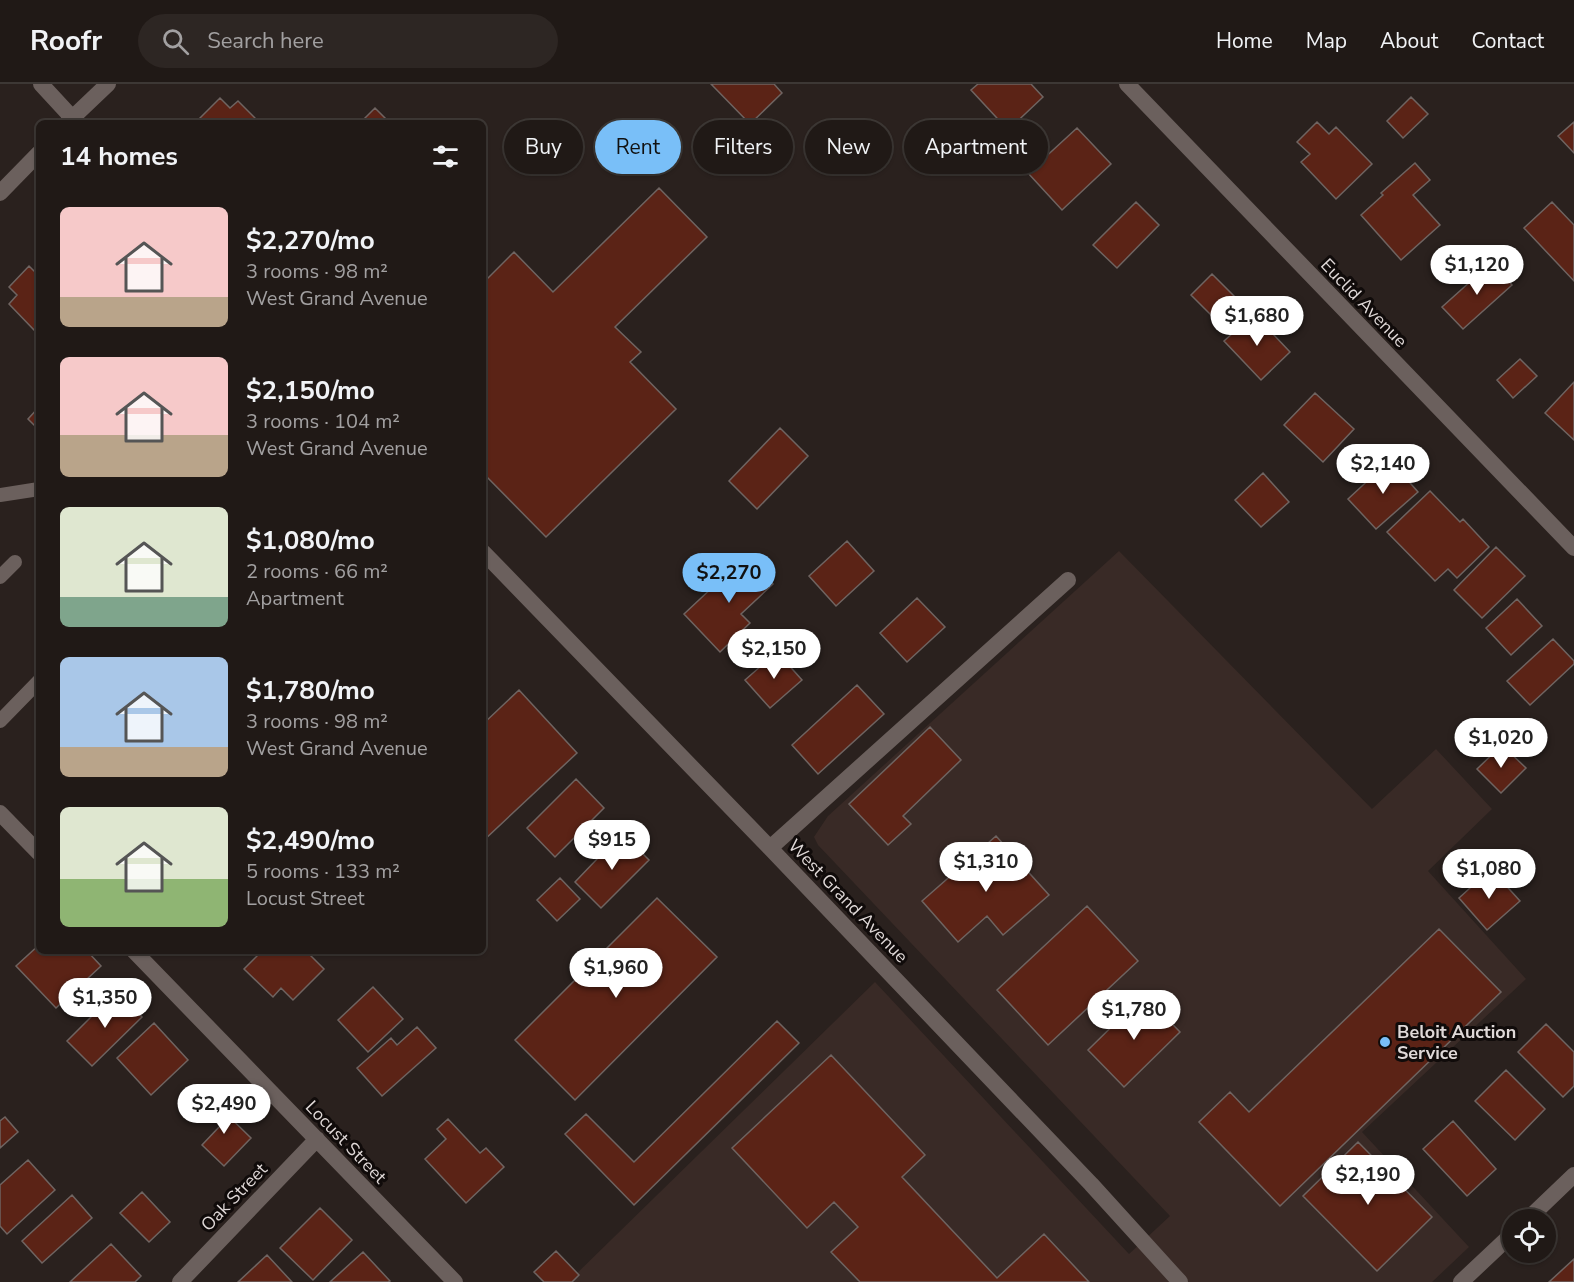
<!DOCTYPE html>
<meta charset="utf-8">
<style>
:root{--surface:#201916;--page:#2d2623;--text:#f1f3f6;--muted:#a2a0a1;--line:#3d3835;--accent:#79bff8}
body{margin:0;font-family:"Nunito Sans",sans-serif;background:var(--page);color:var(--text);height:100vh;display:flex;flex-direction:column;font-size:22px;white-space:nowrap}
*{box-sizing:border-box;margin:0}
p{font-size:20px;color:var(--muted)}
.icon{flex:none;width:33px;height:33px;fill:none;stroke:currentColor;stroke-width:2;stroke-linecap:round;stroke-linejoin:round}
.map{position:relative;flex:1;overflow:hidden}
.details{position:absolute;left:36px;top:36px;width:450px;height:834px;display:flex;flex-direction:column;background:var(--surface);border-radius:9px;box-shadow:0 2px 4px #0004,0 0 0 2px var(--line)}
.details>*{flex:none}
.hud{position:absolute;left:504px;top:36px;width:570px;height:54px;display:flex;gap:12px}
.buttons{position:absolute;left:1502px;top:1125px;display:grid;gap:12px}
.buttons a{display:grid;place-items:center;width:54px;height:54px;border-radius:50%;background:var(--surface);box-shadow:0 2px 4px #0004,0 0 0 2px var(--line);font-size:30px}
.price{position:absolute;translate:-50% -51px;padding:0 14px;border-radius:21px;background:#fff;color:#222;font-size:20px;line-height:39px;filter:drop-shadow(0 2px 3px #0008)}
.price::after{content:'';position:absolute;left:50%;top:36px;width:18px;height:14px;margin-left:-9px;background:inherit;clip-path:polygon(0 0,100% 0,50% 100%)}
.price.active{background:var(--accent);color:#111}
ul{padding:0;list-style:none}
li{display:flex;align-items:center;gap:18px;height:150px;padding:0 24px}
li span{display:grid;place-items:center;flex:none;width:168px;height:120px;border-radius:9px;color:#555}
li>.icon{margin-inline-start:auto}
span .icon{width:72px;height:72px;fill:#fffc;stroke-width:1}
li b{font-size:26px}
h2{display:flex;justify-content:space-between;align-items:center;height:72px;padding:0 24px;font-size:26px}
.tag{padding:0 21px;border-radius:27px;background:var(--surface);box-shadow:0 2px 4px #0004,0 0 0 2px var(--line);font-size:21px;line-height:54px}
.tag.active{background:var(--accent);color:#111}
header{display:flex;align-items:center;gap:36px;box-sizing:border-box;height:84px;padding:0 30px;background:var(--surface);border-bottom:2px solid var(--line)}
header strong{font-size:28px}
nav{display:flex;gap:33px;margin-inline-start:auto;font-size:21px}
.search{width:420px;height:54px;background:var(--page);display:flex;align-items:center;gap:15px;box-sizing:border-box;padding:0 21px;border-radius:33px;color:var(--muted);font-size:22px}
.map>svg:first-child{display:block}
.built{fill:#392a26}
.building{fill:#5b2316;stroke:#6f6461;stroke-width:1.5}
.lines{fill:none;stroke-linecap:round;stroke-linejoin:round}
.service{stroke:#6b605d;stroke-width:14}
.minor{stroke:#6b605d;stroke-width:16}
.poi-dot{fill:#79bff8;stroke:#100b0a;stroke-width:2}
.labels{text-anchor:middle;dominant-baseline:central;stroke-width:6;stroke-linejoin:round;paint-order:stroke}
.street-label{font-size:18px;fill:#dfd8d7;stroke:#100b0a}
.poi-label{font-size:18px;font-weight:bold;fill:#dfd8d7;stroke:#100b0a;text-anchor:start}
</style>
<header>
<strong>Roofr</strong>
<div class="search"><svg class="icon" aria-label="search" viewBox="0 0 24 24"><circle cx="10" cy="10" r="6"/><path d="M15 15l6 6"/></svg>Search here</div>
<nav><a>Home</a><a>Map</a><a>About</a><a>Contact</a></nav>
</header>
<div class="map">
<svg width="1574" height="1198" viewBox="0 0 1574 1198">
<rect width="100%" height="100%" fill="#2a211e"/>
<path class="built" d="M1119,467L1372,725L1436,665L1492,725L1428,787L1526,895L1362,1048L1469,1163L1432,1198H568L875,898L1129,1170L1170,1132L818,761L814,753L828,732Z"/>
<path class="building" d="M711,0H774L782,9L750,40Z
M978,0H1031L1043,13L1008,46L971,6Z
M1411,13L1428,30L1403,54L1387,37Z
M220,14L230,24L238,17L256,35L253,39H195Z
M375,24L390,39H360Z
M1317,38L1329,50L1336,43L1372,80L1336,115L1301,78L1310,70L1297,58Z
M1574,38V69L1558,52Z
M1077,44L1111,80L1062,126L1028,89Z
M1415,79L1430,96L1413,111L1440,141L1401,176L1361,131L1383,111L1381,109Z
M659,104L707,153L615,243L641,268L630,278L676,325L546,453L483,389V199L514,168L553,208Z
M1136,118L1159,141L1117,184L1093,161Z
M1552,118L1574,141V197L1524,144Z
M1491,179L1512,201L1463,245L1442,223Z
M29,182L35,188L39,184V244L36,248L9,220L17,211L9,203Z
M1212,190L1239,217L1218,238L1191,211Z
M1254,230L1290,268L1261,296L1224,257Z
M1520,275L1537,292L1513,314L1497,296Z
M1574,298V356L1545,329Z
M1315,309L1354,345L1323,378L1284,341Z
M39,323V346L28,335Z
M780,344L808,372L757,425L729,397Z
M1390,376L1418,408L1376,445L1348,415Z
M1263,389L1289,418L1261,443L1235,416Z
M1430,407L1460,438L1463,435L1489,463L1457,494L1448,485L1435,497L1387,448Z
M847,457L874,487L836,522L809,492Z
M1496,463L1525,492L1482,534L1454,506Z
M746,472L773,500L741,530L750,539L720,568L684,530Z
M917,514L945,543L907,578L880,549Z
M1517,515L1542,542L1511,571L1486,544Z
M1553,555L1574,577V580L1530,621L1507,597Z
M777,568L802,596L770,624L745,596Z
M857,601L884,630L818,690L792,661Z
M519,606L577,669L483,757V640Z
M930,643L961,676L903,732L911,740L888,761L849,720Z
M1502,661L1526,684L1501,709L1477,685Z
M576,695L604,724L555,773L527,744Z
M622,749L649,776L601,824L575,798Z
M996,752L1049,811L1003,851L987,832L958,858L922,817Z
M1491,785L1520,817L1487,846L1459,814Z
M560,794L580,815L557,837L537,816Z
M657,814L717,873L575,1016L515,956Z
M1087,822L1138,877L1048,961L997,906Z
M1439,845L1501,908L1280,1122L1199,1038L1230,1008L1249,1028Z
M39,861V867H87L101,882L56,924L16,882Z
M262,867H306L324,885L293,916L281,904L273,913L244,885Z
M373,903L403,935L368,968L338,936Z
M117,907L142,933L92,982L67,957Z
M1144,911L1180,948L1124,1003L1088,966Z
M777,937L799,959L634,1121L565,1050L586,1030L634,1078Z
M154,939L188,976L151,1011L117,974Z
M1546,940L1574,968V1002L1563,1013L1518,968Z
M417,943L436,964L382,1012L357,984L391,954L397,961Z
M831,971L925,1071L902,1093L997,1194L1044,1150L1089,1198H860L831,1168L858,1143L834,1118L807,1144L732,1064Z
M1506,986L1545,1025L1515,1056L1475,1017Z
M210,1014L251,1054L224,1082L202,1061L220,1042L201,1023Z
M5,1033L18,1048L0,1064V1037Z
M448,1035L480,1069L486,1064L504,1083L466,1119L425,1075L446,1055L437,1045Z
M1453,1037L1496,1085L1467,1112L1423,1065Z
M1358,1058L1432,1133L1377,1187L1303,1112Z
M28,1076L55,1106L7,1150L0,1142V1101Z
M142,1108L170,1138L149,1158L120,1129Z
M72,1111L92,1134L42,1179L22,1157Z
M320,1124L352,1156L313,1196L280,1164Z
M111,1160L141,1192L135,1198H70Z
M556,1167L579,1191L572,1198H544L534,1188Z
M363,1168L390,1197L388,1198H330Z
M267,1171L292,1198H238Z
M1574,1175V1198H1549Z"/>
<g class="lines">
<path class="service" d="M0,411L39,405
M0,493L15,478
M0,637L39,597"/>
<path class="minor" d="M41,0L77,39
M1127,0L1574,464
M67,39L108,0
M0,109L39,69
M483,468L770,764L1091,1100L1180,1198
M0,729L39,769
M770,764L1068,496
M134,867L455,1198
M1527,1136L1574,1091
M180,1198L317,1055
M1461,1198L1512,1150"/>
</g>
<circle class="poi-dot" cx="1385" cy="958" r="6"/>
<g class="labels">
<g class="street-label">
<text transform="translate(1364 219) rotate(46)">Euclid Avenue</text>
<text transform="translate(848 817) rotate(46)">West Grand Avenue</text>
<text transform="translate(346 1058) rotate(46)">Locust Street</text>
<text transform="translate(234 1113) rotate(-46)">Oak Street</text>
</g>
<g class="poi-label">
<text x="1397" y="948">Beloit Auction<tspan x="1397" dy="21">Service</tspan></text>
</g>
</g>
</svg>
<div class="buttons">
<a><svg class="icon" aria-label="locate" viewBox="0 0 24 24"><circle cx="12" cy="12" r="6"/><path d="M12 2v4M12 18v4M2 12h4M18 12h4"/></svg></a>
</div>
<b class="price" style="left:1477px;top:212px">$1,120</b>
<b class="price" style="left:1257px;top:263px">$1,680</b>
<b class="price" style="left:1383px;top:411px">$2,140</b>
<b class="price active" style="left:729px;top:520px">$2,270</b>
<b class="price" style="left:774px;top:596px">$2,150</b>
<b class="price" style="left:1501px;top:685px">$1,020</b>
<b class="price" style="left:612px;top:787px">$915</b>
<b class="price" style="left:986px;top:809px">$1,310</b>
<b class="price" style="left:1489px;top:816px">$1,080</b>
<b class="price" style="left:616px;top:915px">$1,960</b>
<b class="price" style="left:105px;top:945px">$1,350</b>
<b class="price" style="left:1134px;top:957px">$1,780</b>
<b class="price" style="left:224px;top:1051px">$2,490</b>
<b class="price" style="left:1368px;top:1122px">$2,190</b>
<div class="hud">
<a class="tag">Buy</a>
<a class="tag active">Rent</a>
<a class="tag">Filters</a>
<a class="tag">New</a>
<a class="tag">Apartment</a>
</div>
<section class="details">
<h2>14 homes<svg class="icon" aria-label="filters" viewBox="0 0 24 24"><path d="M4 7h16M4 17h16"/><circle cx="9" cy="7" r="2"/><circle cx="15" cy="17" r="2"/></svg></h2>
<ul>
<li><span style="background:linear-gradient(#f6c9c9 75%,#b9a48a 0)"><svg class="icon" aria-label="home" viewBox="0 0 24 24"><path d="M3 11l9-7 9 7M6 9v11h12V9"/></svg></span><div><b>$2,270/mo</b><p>3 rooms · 98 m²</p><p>West Grand Avenue</p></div></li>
<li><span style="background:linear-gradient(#f6c9c9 65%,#b9a48a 0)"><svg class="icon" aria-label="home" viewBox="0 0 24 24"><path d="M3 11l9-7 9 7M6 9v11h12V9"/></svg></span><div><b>$2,150/mo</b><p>3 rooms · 104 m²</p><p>West Grand Avenue</p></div></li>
<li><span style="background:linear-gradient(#dfe7d0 75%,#7fa58c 0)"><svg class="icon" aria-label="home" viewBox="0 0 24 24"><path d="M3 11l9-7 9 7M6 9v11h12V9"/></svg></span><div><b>$1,080/mo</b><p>2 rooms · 66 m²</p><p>Apartment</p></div></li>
<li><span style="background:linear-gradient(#a9c7e8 75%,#b9a48a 0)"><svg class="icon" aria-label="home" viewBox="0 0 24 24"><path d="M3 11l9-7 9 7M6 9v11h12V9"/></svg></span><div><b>$1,780/mo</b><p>3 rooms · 98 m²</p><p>West Grand Avenue</p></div></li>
<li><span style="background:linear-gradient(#dfe7d0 60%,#8fb573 0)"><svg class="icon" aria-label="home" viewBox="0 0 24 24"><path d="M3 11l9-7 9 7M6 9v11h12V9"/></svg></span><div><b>$2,490/mo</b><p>5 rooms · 133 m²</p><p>Locust Street</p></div></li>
</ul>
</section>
</div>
